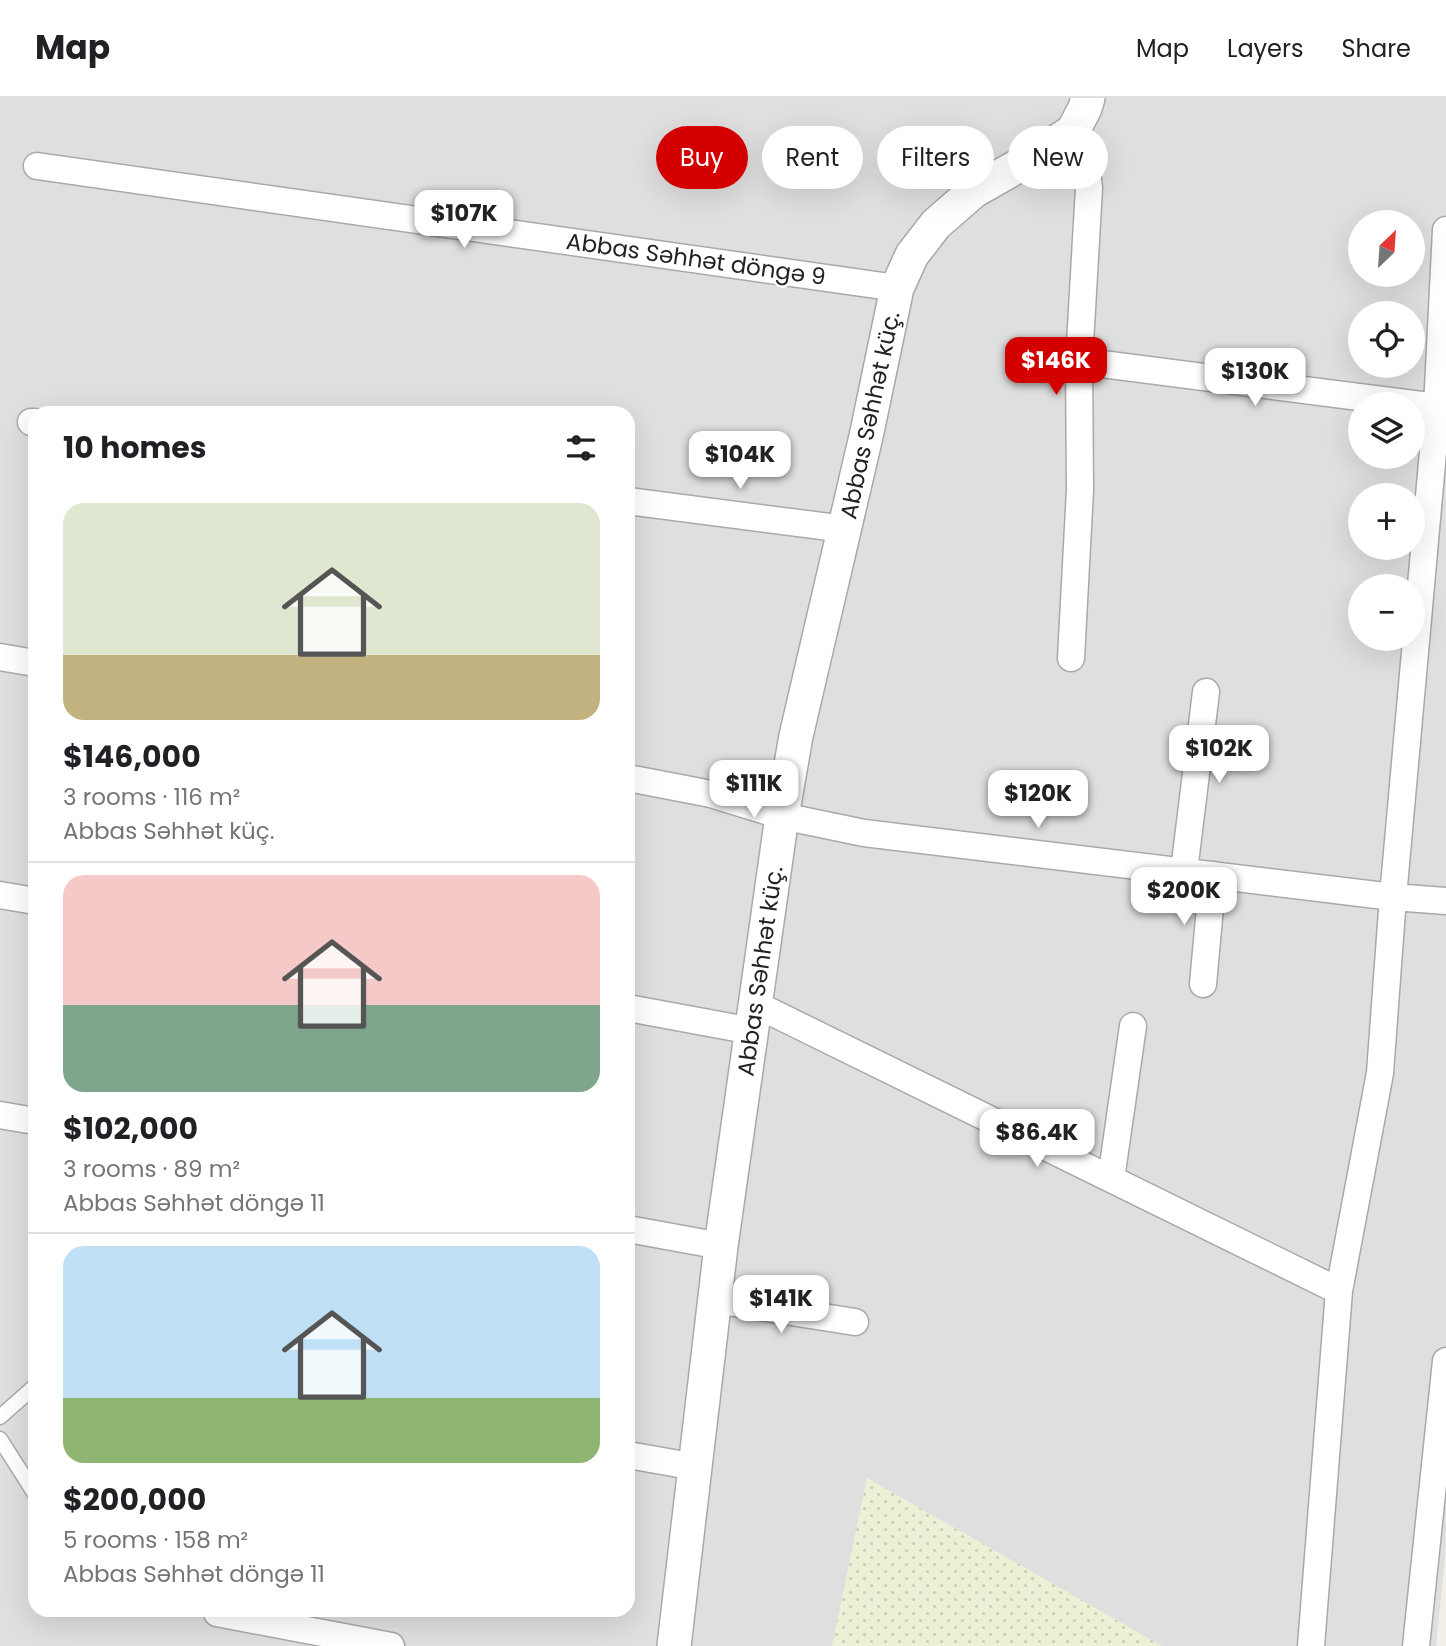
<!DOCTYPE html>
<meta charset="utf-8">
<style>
:root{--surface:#fff;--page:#f6f6f6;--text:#202124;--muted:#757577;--line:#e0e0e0;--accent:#d40000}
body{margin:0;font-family:Poppins,sans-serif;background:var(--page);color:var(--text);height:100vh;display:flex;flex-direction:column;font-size:26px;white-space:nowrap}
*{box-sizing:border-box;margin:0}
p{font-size:23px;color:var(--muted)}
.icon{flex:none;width:38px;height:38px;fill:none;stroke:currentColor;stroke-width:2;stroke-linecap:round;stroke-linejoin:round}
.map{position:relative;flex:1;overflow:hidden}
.side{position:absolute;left:28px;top:308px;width:607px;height:1211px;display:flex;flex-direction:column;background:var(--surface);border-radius:21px;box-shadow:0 7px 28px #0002}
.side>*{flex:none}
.hud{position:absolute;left:656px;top:28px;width:665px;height:63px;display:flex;gap:14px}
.needle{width:46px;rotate:25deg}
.controls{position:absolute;left:1348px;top:112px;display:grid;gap:14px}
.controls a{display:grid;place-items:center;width:77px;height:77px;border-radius:50%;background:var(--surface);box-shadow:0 7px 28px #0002;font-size:35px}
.price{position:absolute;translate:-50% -60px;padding:0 16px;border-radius:14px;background:#fff;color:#222;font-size:23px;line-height:46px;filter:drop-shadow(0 2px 4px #0008)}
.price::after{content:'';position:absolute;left:50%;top:42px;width:21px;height:16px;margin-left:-10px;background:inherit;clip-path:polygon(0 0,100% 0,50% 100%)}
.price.current{background:var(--accent);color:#fff}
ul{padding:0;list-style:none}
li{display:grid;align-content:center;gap:14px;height:371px;padding:0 35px}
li+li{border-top:2px solid var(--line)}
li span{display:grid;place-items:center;height:217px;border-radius:21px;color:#555}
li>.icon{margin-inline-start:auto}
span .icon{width:126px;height:126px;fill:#fffc;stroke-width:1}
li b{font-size:30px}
h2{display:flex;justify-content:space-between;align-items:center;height:84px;padding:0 35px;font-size:30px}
.tag{padding:0 24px;border-radius:32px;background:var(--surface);box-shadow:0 7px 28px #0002;font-size:24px;line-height:63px}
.tag.current{background:var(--accent);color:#fff}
header{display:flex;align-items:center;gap:42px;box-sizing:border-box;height:98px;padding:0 35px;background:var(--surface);border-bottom:2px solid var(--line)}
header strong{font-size:33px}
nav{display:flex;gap:38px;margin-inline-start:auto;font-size:24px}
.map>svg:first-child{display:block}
.residential{fill:#e0dfdf;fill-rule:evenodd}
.farmland{fill:url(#farmland-dots)}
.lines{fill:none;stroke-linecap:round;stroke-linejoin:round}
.service-casing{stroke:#a9a9a9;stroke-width:17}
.minor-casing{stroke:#a9a9a9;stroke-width:29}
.tertiary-casing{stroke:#a9a9a9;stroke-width:36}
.service{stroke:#fff;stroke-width:14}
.minor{stroke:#fff;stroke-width:26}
.tertiary{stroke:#fff;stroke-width:33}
.labels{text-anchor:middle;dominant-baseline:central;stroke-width:5;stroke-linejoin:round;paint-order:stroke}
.street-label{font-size:23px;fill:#222;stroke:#fff}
</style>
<header>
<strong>Map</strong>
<nav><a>Map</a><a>Layers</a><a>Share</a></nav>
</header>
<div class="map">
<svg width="1446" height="1548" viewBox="0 0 1446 1548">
<defs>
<pattern id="farmland-dots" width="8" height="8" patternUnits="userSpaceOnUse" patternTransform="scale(1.75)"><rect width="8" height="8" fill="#eef0d5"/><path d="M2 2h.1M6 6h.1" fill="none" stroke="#ccceb7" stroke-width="1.8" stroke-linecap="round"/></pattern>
</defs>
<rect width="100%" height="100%" fill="#f2efe9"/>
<path class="residential" d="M0,0H1446V1449L1436,1548H0ZM1360,124H1412V177H1360ZM1360,215H1412V268H1360ZM1360,306H1412V359H1360ZM35,315H628V1512H35ZM1360,397H1412V450H1360ZM1360,488H1412V541H1360Z"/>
<path class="farmland" d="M867,1380L1162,1548H832Z"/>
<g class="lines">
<defs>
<path id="service" d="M0,1319L35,1288
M0,1341L35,1396"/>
<path id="minor" d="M37,68L897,190
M1079,263L1437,309
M31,324H35
M628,403L845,431
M0,559L35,565
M1071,560L1080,392L1079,263L1089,90L1086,67L1073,33
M628,680L711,696L782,718L864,735L1393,799L1446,803
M1184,773L1206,594
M0,797L35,803
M1203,886L1213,777
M755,906L1339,1193
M628,910L752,933
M0,1017L35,1023
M1111,1081L1133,928
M628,1131L721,1148
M715,1202L855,1224
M628,1357L696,1369
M217,1515L391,1548
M1311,1548L1339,1193L1380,975L1393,799L1437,309L1446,132
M1416,1548L1446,1263"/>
<path id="tertiary" d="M674,1548L721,1148L782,718L796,638L867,334L897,190L912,157L936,126L974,93L1032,60L1073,33L1085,10L1088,0"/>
</defs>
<use href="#service" class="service-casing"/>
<use href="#minor" class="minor-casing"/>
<use href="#tertiary" class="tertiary-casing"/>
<use href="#service" class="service"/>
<use href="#minor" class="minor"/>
<use href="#tertiary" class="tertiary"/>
</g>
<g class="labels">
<g class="street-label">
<text transform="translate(696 161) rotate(8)">Abbas Səhhət döngə 9</text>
<text transform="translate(870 317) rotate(-78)">Abbas Səhhət küç.</text>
<text transform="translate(760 873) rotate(-82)">Abbas Səhhət küç.</text>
</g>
</g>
</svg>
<div class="controls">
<a><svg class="needle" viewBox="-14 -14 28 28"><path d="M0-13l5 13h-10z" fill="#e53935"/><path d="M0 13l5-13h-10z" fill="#757577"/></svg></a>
<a><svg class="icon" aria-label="locate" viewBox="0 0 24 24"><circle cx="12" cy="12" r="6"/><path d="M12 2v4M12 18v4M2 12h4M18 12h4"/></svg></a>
<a><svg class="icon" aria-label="layers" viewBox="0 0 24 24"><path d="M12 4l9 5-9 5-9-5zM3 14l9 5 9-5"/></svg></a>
<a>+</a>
<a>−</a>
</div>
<b class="price" style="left:464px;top:152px">$107K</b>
<b class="price current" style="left:1056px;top:299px">$146K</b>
<b class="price" style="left:1255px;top:310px">$130K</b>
<b class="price" style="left:740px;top:393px">$104K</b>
<b class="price" style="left:1219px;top:687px">$102K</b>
<b class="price" style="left:754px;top:722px">$111K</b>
<b class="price" style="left:1038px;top:732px">$120K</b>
<b class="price" style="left:1184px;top:829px">$200K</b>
<b class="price" style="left:1037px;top:1071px">$86.4K</b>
<b class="price" style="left:781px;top:1237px">$141K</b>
<div class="hud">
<a class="tag current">Buy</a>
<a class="tag">Rent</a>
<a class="tag">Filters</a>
<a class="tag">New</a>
</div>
<section class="side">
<h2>10 homes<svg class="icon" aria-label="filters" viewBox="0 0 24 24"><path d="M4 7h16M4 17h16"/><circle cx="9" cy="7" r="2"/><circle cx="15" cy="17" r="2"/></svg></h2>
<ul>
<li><span style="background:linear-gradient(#dfe7d0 70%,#c2b280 0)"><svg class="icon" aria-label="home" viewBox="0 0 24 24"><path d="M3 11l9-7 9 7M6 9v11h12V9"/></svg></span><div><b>$146,000</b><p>3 rooms · 116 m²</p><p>Abbas Səhhət küç.</p></div></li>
<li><span style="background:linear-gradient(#f6c9c9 60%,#7fa58c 0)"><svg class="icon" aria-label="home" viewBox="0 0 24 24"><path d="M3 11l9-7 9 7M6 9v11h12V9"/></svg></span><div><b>$102,000</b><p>3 rooms · 89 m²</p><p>Abbas Səhhət döngə 11</p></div></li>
<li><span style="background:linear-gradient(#bfe0f5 70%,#8fb573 0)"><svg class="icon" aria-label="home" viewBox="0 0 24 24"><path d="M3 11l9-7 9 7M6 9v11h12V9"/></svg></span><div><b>$200,000</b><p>5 rooms · 158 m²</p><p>Abbas Səhhət döngə 11</p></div></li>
</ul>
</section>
</div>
